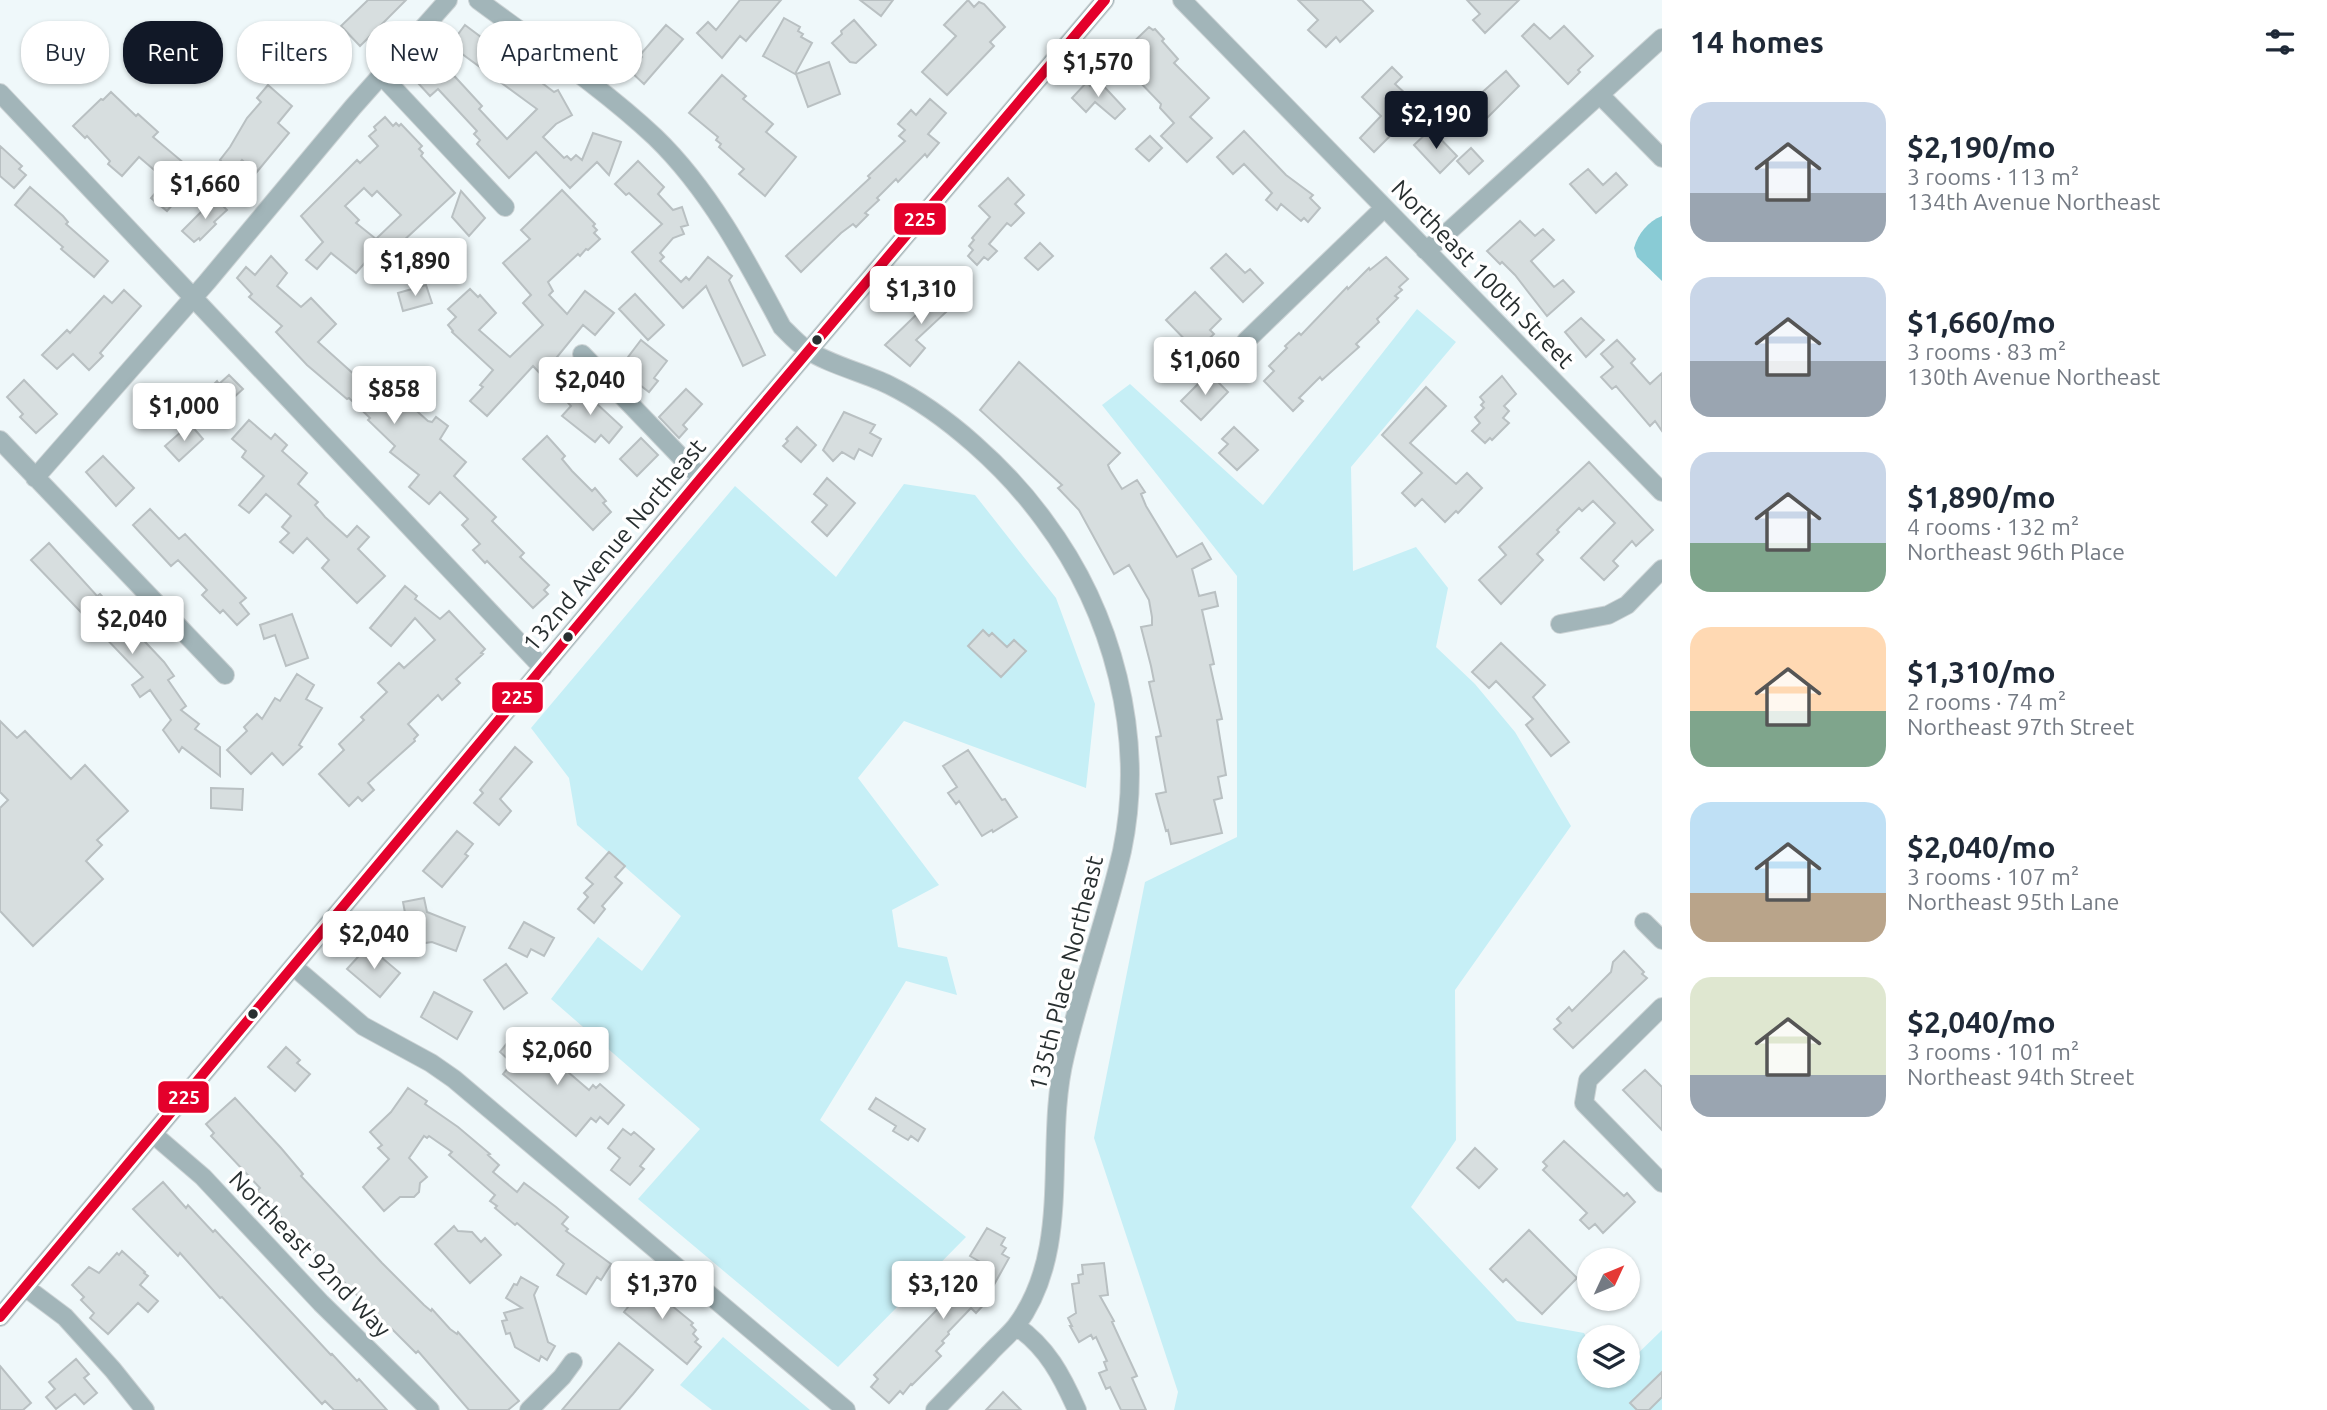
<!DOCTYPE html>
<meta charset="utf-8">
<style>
:root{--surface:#fff;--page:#f2f2f3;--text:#1f2937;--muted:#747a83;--accent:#111827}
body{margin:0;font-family:Ubuntu,sans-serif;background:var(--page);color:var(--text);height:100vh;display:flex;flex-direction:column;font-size:26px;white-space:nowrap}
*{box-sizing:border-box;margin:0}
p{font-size:23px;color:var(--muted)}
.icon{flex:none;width:38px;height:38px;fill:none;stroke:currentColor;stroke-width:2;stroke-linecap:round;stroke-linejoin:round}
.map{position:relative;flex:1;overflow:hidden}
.details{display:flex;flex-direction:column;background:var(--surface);width:665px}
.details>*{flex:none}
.guide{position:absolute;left:21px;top:21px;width:665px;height:63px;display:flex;gap:14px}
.needle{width:46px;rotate:46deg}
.fabs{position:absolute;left:1577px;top:1248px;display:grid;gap:14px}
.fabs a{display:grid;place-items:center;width:63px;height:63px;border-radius:50%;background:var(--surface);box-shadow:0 2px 5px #0004;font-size:35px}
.price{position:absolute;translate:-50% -60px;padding:0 16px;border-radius:7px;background:#fff;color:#222;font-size:23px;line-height:46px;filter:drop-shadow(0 2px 4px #0008)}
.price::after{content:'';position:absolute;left:50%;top:42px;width:21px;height:16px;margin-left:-10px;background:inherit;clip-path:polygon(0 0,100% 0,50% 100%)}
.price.current{background:var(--accent);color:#fff}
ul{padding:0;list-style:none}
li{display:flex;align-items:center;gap:21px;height:175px;padding:0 28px}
li span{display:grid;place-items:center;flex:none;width:196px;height:140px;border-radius:21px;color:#555}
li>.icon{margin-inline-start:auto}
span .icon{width:84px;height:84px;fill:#fffc;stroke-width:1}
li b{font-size:30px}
h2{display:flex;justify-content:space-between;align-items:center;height:84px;padding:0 28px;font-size:30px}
.tag{padding:0 24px;border-radius:28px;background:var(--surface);box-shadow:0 2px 5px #0004;font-size:24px;line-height:63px}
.tag.current{background:var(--accent);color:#fff}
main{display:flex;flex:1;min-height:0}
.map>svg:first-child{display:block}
.green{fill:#c6eff6}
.water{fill:#89cbd5}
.building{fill:#d7dedf;stroke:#b9c0c2;stroke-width:2;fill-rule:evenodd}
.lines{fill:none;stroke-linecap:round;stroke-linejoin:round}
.minor-casing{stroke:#ccd3d5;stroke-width:20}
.minor{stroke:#a2b5b9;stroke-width:18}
.bus-1-casing{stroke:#fff;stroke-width:16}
.bus-1{stroke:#e4002b;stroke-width:10}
.bus-dot{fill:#282f30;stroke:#fff;stroke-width:2.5}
.labels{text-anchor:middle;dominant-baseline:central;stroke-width:7;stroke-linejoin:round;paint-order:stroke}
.street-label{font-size:24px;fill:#282f30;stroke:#fff}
.line-badge{stroke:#fff;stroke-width:2.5}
.badge-label{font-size:19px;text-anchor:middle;font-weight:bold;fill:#fff}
</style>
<main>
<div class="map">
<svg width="1662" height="1410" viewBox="0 0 1662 1410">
<rect width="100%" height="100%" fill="#eff8fa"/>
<path class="green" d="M1417,309L1456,342L1351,467L1353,571L1416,547L1448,588L1436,647L1475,684L1515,732L1571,826L1455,990L1456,1140L1411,1207L1517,1321L1584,1333L1589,1343V1376H1606L1609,1380L1614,1376H1628V1363L1662,1330V1410H1174L1178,1392L1094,1138L1145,882L1237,837V576L1102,405L1130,384L1263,505Z
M904,484L975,495L1056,598L1095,704L1086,788L904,721L858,778L939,885L892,910L898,947L947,957L957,995L906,981L820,1120L966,1237L838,1367L638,1199L700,1129L551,999L598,937L642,971L681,916L577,825L569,778L531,728L735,486L836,577Z
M723,1337L810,1410H712L680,1385Z"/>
<path class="water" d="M1662,216V281L1637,257L1634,248C1638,234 1648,221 1662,216Z"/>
<path class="building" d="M368,0H406L360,46L341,26Z
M740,0H781L746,41L740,36L722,58L697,33L708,22L716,30Z
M860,0H893L881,16Z
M968,0L974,7L979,2L984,4L1005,27L990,42L994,46L947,95L922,72L956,36L944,25Z
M1298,0H1362L1373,11L1340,42L1336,37L1326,47L1308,30L1318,20Z
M1467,0H1519L1485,33L1473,20L1480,14Z
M784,18L800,27L798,31L803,34L801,37L812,43L795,74L763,56Z
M854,20L876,45L856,63L850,62L832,43L842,34L841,31Z
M1534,24L1550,39L1564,26L1593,56L1578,70L1580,72L1568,84L1522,36Z
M465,25L554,92L558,90L572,115L556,124L543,137L564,158L567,156L571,160L576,155L582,160L593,133L621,142L609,175L597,162L570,188L536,152L509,178L477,144L480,140L474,134L477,131L438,89L430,96L418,83L434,68L439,73L446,67L482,106L479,109L507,139L537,109L450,45Z
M666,25L683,39L644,84L630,71L642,57L640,55Z
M1149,27L1153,30L1155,29L1164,39L1162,41L1178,59L1174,63L1209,98L1190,117L1212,138L1187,162L1161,136L1174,123L1160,108L1161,104L1135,77L1133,79L1122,68L1127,62L1120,55Z
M829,62L840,94L808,107L796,74Z
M1392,67L1402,77L1395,84L1407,95L1397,105L1409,117L1374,152L1360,138L1381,116L1362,97Z
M1506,71L1519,86L1483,122L1468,105Z
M722,75L746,96L743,99L773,124L766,132L796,157L765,196L739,174L744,169L719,147L721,144L716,140L718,137L689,113Z
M1097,79L1125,109L1115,119L1095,102L1086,112L1072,98L1087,82L1090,86Z
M268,85L292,106L278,123L289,133L256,173L242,160L232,173L220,160L230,147L247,118L261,102L257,98Z
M111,92L136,116L138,114L158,132L153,137L198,175L167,211L151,198L166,180L139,157L122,176L108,164L110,161L87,136L85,138L73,126L101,99L103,100Z
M930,99L946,113L928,134L939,143L927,157L925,154L898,182L896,179L877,198L879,200L865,213L868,215L856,227L853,224L841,233L801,272L786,256L870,178L868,176L905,141L899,136L905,130L898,124L911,110L916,115Z
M385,117L393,126L396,123L399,126L401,124L422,146L419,149L423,153L421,156L455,193L401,243L381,268L369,258L356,273L331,253L317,269L306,260L323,242L301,216L357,160L360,163L378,146L369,136L376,130L374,127ZM364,188L372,196L377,191L401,215L376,239L356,223L359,220L345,206Z
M1431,129L1457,156L1440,173L1414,145Z
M1244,131L1286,175L1313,195L1310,198L1320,208L1308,222L1304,218L1301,221L1281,204L1277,210L1266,200L1272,193L1244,164L1233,174L1217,157Z
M1150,136L1162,148L1149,161L1136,149Z
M0,146L22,166L19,169L26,175L14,188L0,176Z
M1471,148L1483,161L1469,174L1457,161Z
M638,161L664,187L658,194L673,210L682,207L688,225L681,227L684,234L673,238L660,253L664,257L660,261L681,282L686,277L689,280L708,257L732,276L729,280L765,355L743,366L706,286L683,308L632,252L662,224L629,193L626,195L615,184Z
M1588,169L1603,185L1616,173L1627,185L1596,213L1570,184Z
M1008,178L1024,195L1015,204L1024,213L1011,226L1007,223L989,244L997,251L988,260L984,257L977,265L968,256L973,250L969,246L974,240L972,238L990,217L979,206Z
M30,187L63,216L68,222L66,224L108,261L94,277L61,249L63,247L15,205Z
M562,190L595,224L593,226L597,230L594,233L600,239L588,250L586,249L580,256L578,254L548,282L553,291L549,295L567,314L585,291L614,313L595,335L583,325L557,357L565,366L549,383L533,366L487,416L470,401L483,387L480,385L493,370L452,332L453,331L448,325L456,317L448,309L470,289L478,297L480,295L496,313L479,330L510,357L543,325L523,303L531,295L503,263L530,239L521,230Z
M461,191L485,218L469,236L452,217Z
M215,198L227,210L214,222L216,224L200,240L199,238L194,242L182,231Z
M1520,221L1535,236L1543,229L1554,240L1531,261L1554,287L1563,280L1574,292L1547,316L1515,275L1502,262L1500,264L1487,251Z
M1040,243L1053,256L1038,270L1025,258Z
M1226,254L1245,273L1250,269L1263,283L1243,302L1211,268Z
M271,256L287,273L277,286L301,307L311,298L336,324L318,342L366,385L376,375L385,384L393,376L408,390L401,397L428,421L432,422L436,417L448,426L440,439L466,462L454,476L496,517L492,521L524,553L520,557L549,585L544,590L548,594L533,608L487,561L485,563L473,550L480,544L462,525L468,519L440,492L429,504L409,487L419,475L390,452L395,446L368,420L370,418L349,398L347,399L307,365L276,332L282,326L249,297L252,294L237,278L246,267L255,275Z
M1386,257L1408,279L1399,287L1402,290L1395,296L1398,298L1377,319L1379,322L1356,344L1359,347L1322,380L1320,377L1299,398L1303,401L1293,411L1264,381L1274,371L1269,366L1287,348L1285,346L1299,333L1301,335L1347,287L1348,289L1369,268L1370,270Z
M426,285L432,303L403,311L398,293Z
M947,285L960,299L916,340L925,348L910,366L885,345Z
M124,290L141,306L100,353L103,356L89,370L73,354L57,369L42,355L67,330L70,333L104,296L112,303Z
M1195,292L1221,319L1210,330L1214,334L1196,351L1166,320Z
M635,294L664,325L648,340L619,309Z
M1581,318L1604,340L1586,357L1565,332Z
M641,340L667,361L654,378L658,381L649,392L627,375L630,371L622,365Z
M1617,340L1635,359L1631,363L1650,384L1662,373V431L1655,421L1650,426L1616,386L1612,389L1601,377L1613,367L1601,354Z
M1019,362L1120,453L1108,465L1110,470L1122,489L1137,480L1145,492L1141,494L1146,506L1177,557L1202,543L1211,559L1192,569L1199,596L1215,592L1218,606L1202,610L1214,664L1210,665L1222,719L1217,720L1226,775L1218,777L1222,798L1214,800L1222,833L1171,844L1168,830L1166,831L1156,794L1166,792L1156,737L1161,736L1149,682L1154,681L1151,666L1141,627L1152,625V617L1149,600L1129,565L1114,574L1079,510L1058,488L1062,485L980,410Z
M1209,373L1228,392L1201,420L1181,401Z
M229,375L243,389L211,418L196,402L217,381L219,384Z
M1502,376L1516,394L1504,406L1509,411L1503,418L1509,423L1492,440L1490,438L1485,443L1472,431L1480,423L1475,417L1484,408L1481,405L1484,402L1480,397Z
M24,380L57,414L36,433L20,417L23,414L7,397Z
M569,387L579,397L584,392L622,427L609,443L601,435L595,442L562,416L571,406L561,395Z
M1426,387L1446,406L1410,443L1456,484L1467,473L1482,488L1458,513L1456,511L1445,522L1422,499L1415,506L1402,493L1422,473L1382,435Z
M686,389L702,404L683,425L687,429L679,438L659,417Z
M844,412L875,425L870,433L881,439L872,456L859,449L854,459L842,452L833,461L823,450Z
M249,420L271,439L275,434L287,445L282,451L307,473L298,484L318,502L315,505L325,517L347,537L357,526L369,537L358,549L385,576L357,603L322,568L329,560L307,538L293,553L280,542L289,533L282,527L291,516L266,494L249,513L239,505L264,476L242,457L246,451L232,439Z
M190,424L203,439L179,461L165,446Z
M797,427L816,445L801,462L783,446L788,441L786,439Z
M1234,427L1258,450L1237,470L1219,453L1228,444L1222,439Z
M547,436L565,456L562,459L572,471L592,491L595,488L606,501L603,503L611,512L593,530L523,459Z
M641,438L658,455L637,476L620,459Z
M103,456L134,488L116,506L86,472Z
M1589,462L1653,530L1636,546L1632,541L1613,561L1618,566L1604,580L1581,558L1615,523L1593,501L1582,511L1579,508L1557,530L1559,532L1537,554L1543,560L1501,604L1479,580L1506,555L1499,547Z
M827,478L855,503L827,536L812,522L827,505L814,494Z
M150,509L179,539L185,534L246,598L240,603L249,614L237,625L223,610L220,613L202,595L207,590L178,560L171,566L133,525Z
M49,543L97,596L100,594L164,662L174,676L168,680L186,706L181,710L199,724L195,729L220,747V776L182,747L179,752L163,730L171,720L150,690L140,697L132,685L143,677L31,560Z
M405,586L417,596L415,599L440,619L449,611L485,649L481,653L483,654L456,679L460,683L442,700L438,695L408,724L418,735L414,739L415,741L368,783L374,790L362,801L358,797L349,806L319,774L344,750L339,744L364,720L361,717L387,692L378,683L399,663L404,668L435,640L415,618L391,646L370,628Z
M292,614L308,658L286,666L275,635L264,639L260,625Z
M983,630L989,636L992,633L1007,647L1014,640L1026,651L1001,677L968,646Z
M1501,643L1545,685L1533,697L1569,742L1551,756L1526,725L1533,719L1496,681L1489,688L1472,672Z
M297,674L314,685L306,699L322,708L299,745L302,747L283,765L272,753L251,774L227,750L247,731L244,727L257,714L262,719L275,698L280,701Z
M0,721L17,738L25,731L71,779L85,765L128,811L97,840L102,845L86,861L103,879L33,946L0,911V808L8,800L0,792Z
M515,747L532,762L500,799L511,811L499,825L474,803L483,793L480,790Z
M968,750L1002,800L1005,799L1017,817L993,832L992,830L982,836L959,801L956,804L948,793L957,787L943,766Z
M211,788L243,789L242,810L211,808Z
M457,831L473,844L465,854L468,856L442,887L423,871Z
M609,852L625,866L615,877L622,883L602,906L605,909L594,923L578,909L588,897L584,893L593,884L586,878Z
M424,898L427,912L465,927L456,951L432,942L411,945L403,902Z
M524,922L554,938L544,956L531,949L527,957L509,948Z
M368,946L400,973L380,997L347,969Z
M1624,951L1644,972L1642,974L1647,978L1573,1048L1554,1029L1561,1023L1557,1019L1569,1007L1572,1011L1611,972L1613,962Z
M506,964L527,993L504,1009L484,980Z
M434,992L472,1012L457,1039L421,1017Z
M515,1033L523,1040L526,1036L589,1090L593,1085L596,1088L600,1084L624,1105L608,1124L600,1117L596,1122L591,1118L576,1136L503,1074L512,1063L500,1052Z
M286,1047L300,1060L297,1063L310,1074L295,1091L268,1067Z
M1645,1070L1662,1087V1130L1623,1090Z
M408,1088L427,1101L425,1104L458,1127L490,1154L488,1155L499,1165L493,1172L517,1192L524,1183L556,1207L568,1217L562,1224L568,1229L566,1231L611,1264L601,1280L597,1277L586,1294L557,1275L564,1264L517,1223L515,1225L495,1208L497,1206L490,1201L495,1195L449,1155L452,1152L429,1136L427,1138L424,1136L409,1158L427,1177L420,1183L419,1192L414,1197H400L384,1211L363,1187L389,1159L378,1148L382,1145L370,1132L391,1112Z
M235,1098L281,1148L303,1174L301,1176L382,1263L424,1305L431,1311L432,1309L450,1329L457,1334L458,1332L519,1401L508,1410H469L418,1351L416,1353L392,1329L389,1331L355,1293L342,1280L340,1281L257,1191L260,1188L211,1136L214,1133L206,1124Z
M876,1098L925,1129L918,1141L911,1136L908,1140L893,1131L896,1126L869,1109Z
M623,1129L631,1135L634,1132L654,1149L640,1166L644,1169L630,1185L611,1170L620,1158L608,1148Z
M1564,1141L1624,1196L1627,1193L1635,1202L1603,1233L1595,1224L1589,1229L1580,1220L1587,1213L1543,1170L1547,1166L1543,1162Z
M1475,1148L1497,1169L1479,1188L1457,1168Z
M163,1182L186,1208L188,1205L213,1232L215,1230L331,1355L332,1354L357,1381L359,1379L387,1410H334L325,1401L322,1404L222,1297L220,1298L180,1253L178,1256L133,1209Z
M454,1226L458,1231L472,1232L481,1242L485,1238L501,1255L470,1283L435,1244Z
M987,1228L1005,1238L1001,1245L1006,1248L1002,1254L1009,1258L986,1299L988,1300L976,1313L971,1308L948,1332L949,1334L942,1341L944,1343L936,1351L941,1356L912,1385L911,1384L903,1394L900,1391L889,1403L871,1387L878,1379L874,1375L982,1263L970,1256Z
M1529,1230L1577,1278L1542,1314L1506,1279L1503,1282L1490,1269Z
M122,1251L145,1272L144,1273L148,1276L140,1285L158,1301L148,1312L138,1303L108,1334L90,1318L94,1313L81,1300L84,1297L72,1285L89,1267L99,1273L117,1253L119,1255Z
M1104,1263L1108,1295L1100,1296L1114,1321L1112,1322L1137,1376L1132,1378L1146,1410H1121L1110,1387L1106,1389L1099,1373L1107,1370L1104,1362L1107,1361L1096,1337L1093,1339L1091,1335L1079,1342L1070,1326H1072L1068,1318L1076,1313L1072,1284L1079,1283L1078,1275L1083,1274L1082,1265Z
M521,1277L538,1287L534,1295L548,1342L555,1346L547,1360L541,1356L539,1361L515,1347L510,1333L506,1334L502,1321L507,1320L504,1313L522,1308L506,1298L514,1284L517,1285Z
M635,1282L646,1291L649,1288L660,1296L693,1323L691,1325L696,1330L693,1334L698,1339L695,1342L701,1347L687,1364L624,1312L628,1307L620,1301Z
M619,1343L653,1370L633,1394L619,1410H562Z
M76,1359L89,1374L84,1378L97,1393L84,1404L75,1394L56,1409L46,1397L55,1389L49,1382Z
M0,1366L31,1403L23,1410H0Z
M1662,1372V1397L1649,1410H1637L1630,1403Z
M1003,1392L1021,1410H986Z"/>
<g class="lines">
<defs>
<path id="minor" d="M478,0C537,44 602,87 655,137C710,190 747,261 782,327C790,335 797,343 806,349C827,364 865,373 889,385C946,413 1007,469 1044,520C1113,612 1146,737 1122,851C1106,920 1081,987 1065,1056C1043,1145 1074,1248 1016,1326C1008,1336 997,1345 989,1354C971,1373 953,1391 935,1410
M1182,0L1662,492
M382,76L505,207
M0,93L543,668
M1601,96L1662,158
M1425,250L1437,242L1662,38
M1246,341L1384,208
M582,354L701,478
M0,440L225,675
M35,478L207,282L353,107L448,0
M1560,624L1608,615L1627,605L1662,569
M1644,922L1662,940
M294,967L363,1026L431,1063L454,1079L846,1410
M1662,1007L1588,1080L1584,1103L1662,1183
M153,1134L203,1177L321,1303L430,1410
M25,1287L65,1317L113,1370L145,1410
M0,1317L701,478L1105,0
M1016,1326C1047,1347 1062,1376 1077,1410
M529,1410L562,1377L573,1362"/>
</defs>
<use href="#minor" class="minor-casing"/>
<use href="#minor" class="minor"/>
<defs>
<path id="bus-1" d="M0,1317L701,478L1105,0"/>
</defs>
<use href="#bus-1" class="bus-1-casing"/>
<use href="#bus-1" class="bus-1"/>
</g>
<g class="bus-dot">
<circle cx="817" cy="340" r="6"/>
<circle cx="568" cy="637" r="6"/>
<circle cx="253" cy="1014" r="6"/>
</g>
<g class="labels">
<g class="street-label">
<text transform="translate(1483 274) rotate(46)">Northeast 100th Street</text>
<text transform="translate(614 545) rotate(-50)">132nd Avenue Northeast</text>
<text transform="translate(1066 973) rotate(-76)">135th Place Northeast</text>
<text transform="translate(310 1254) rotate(46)">Northeast 92nd Way</text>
</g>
</g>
<g class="line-badge">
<rect x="893" y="202" width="54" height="34" rx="7" fill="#e4002b"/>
<rect x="491" y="681" width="53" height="33" rx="7" fill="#e4002b"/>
<rect x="157" y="1080" width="53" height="34" rx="7" fill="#e4002b"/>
</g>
<g class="badge-label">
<text x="920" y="226">225</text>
<text x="517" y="704">225</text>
<text x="184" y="1104">225</text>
</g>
</svg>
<div class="fabs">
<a><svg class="needle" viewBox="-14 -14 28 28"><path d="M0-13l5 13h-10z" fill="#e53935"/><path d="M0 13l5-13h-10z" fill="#747a83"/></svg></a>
<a><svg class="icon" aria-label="layers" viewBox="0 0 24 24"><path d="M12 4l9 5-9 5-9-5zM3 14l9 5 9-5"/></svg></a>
</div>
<b class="price" style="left:1098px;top:99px">$1,570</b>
<b class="price current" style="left:1436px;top:151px">$2,190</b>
<b class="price" style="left:205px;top:221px">$1,660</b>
<b class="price" style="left:415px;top:298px">$1,890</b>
<b class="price" style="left:921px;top:326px">$1,310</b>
<b class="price" style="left:1205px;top:397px">$1,060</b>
<b class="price" style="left:590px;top:417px">$2,040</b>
<b class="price" style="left:394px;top:426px">$858</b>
<b class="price" style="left:184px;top:443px">$1,000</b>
<b class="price" style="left:132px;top:656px">$2,040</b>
<b class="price" style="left:374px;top:971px">$2,040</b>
<b class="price" style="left:557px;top:1087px">$2,060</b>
<b class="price" style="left:662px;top:1321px">$1,370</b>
<b class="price" style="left:943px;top:1321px">$3,120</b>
<div class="guide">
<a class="tag">Buy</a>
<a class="tag current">Rent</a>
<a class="tag">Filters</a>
<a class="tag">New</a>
<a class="tag">Apartment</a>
</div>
</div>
<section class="details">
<h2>14 homes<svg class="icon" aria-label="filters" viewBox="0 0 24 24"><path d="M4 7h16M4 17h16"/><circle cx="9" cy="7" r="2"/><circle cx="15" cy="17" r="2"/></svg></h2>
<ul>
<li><span style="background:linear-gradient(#c9d6e8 65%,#9aa5b1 0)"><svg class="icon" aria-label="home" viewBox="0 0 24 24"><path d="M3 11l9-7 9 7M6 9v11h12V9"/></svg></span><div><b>$2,190/mo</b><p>3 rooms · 113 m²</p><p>134th Avenue Northeast</p></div></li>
<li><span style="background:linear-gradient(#c9d6e8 60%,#9aa5b1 0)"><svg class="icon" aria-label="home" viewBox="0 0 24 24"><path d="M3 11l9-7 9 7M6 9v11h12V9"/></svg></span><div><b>$1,660/mo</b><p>3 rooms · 83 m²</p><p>130th Avenue Northeast</p></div></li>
<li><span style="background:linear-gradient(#c9d6e8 65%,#7fa58c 0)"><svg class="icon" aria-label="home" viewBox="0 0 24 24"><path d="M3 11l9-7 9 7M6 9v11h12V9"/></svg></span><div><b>$1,890/mo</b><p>4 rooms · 132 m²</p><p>Northeast 96th Place</p></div></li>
<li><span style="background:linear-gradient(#ffd9b3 60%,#7fa58c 0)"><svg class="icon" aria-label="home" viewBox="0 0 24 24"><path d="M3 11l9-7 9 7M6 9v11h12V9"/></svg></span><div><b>$1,310/mo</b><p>2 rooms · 74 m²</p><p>Northeast 97th Street</p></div></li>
<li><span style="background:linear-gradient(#bfe0f5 65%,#b9a48a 0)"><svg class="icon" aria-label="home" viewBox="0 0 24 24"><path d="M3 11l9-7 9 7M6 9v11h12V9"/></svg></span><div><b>$2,040/mo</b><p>3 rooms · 107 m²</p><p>Northeast 95th Lane</p></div></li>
<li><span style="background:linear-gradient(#dfe7d0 70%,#9aa5b1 0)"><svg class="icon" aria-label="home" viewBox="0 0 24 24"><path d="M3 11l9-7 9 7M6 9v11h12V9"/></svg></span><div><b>$2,040/mo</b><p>3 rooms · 101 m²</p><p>Northeast 94th Street</p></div></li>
</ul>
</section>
</main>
